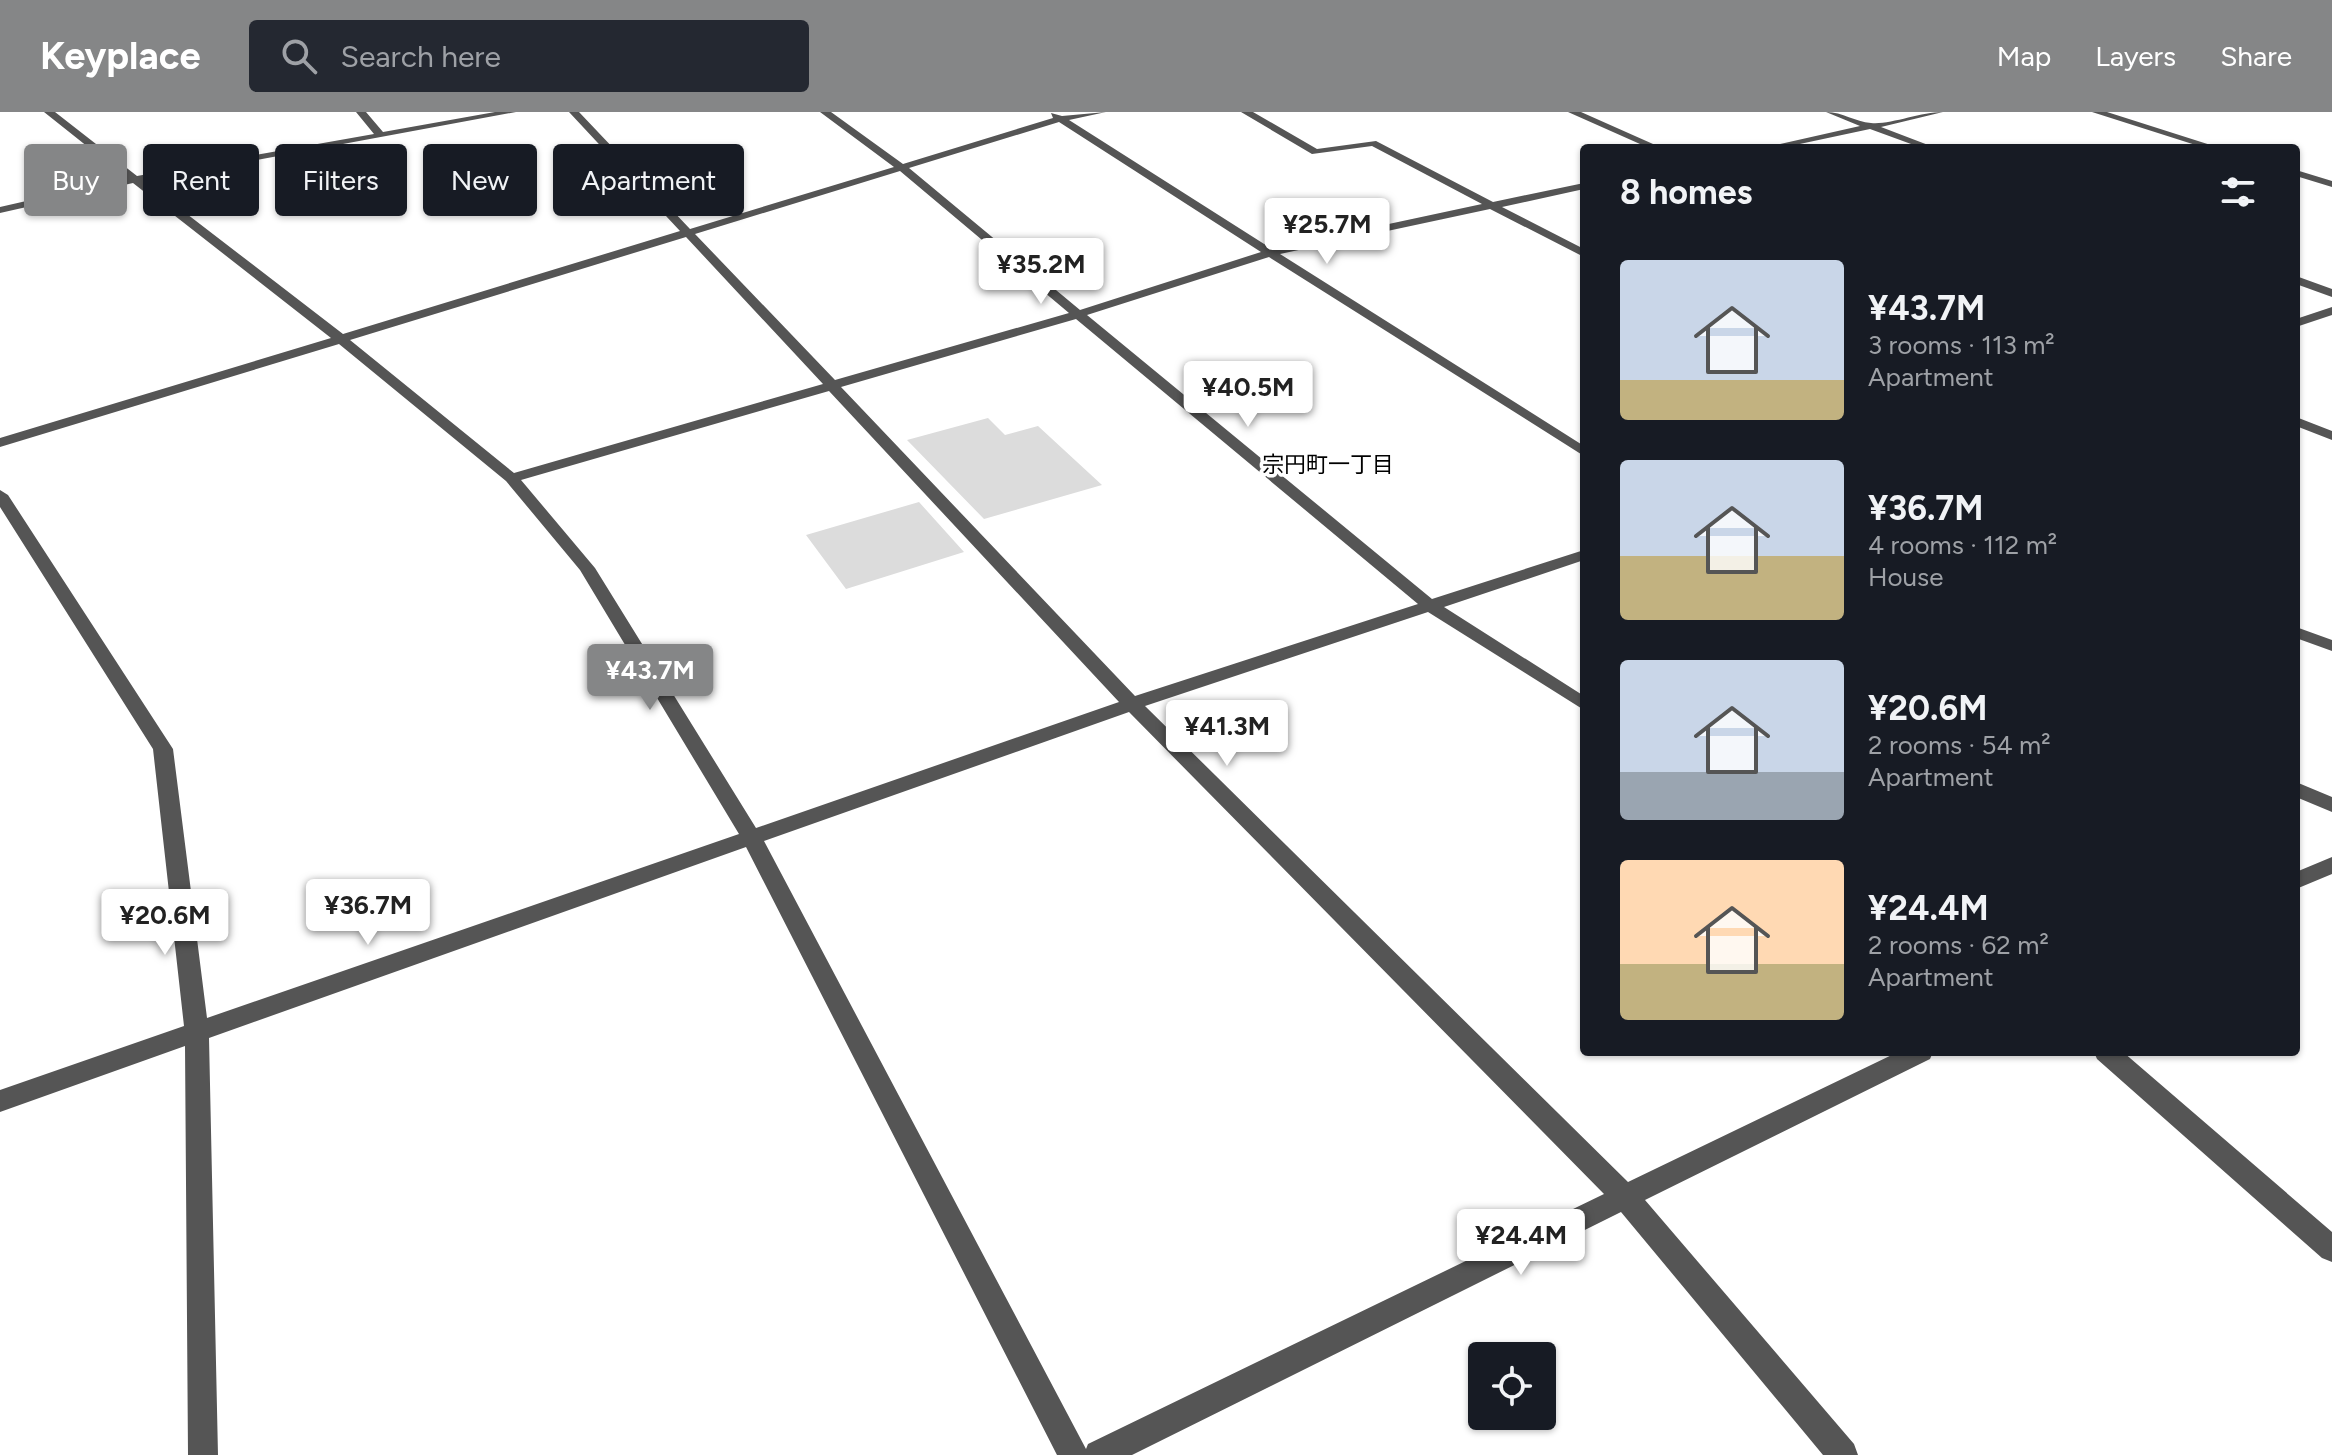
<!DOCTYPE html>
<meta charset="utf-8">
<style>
:root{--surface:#171b24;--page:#242831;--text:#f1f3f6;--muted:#9ea1a6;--accent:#858687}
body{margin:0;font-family:Figtree,"Noto Sans JP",sans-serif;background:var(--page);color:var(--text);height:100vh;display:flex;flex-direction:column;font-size:30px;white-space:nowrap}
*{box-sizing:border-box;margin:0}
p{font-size:26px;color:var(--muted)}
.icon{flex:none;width:44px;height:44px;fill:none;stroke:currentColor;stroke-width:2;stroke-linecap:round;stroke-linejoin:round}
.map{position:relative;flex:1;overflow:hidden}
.details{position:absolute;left:1580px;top:32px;width:720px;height:912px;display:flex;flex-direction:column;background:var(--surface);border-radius:8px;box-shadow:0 2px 6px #0004}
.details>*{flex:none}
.top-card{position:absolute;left:24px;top:32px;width:760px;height:72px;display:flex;gap:16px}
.fabs{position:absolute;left:1468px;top:1230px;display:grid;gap:16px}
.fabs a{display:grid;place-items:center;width:88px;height:88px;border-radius:8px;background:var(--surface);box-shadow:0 2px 6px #0004;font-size:40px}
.price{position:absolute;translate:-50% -68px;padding:0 18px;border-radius:8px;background:#fff;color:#222;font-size:26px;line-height:52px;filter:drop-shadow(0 2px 4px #0008)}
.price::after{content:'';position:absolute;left:50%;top:48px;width:24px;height:18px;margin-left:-12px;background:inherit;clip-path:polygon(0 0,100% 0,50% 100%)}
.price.on{background:var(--accent);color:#fff}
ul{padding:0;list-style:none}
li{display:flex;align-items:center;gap:24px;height:200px;padding:0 40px}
li span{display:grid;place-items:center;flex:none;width:224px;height:160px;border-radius:8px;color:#555}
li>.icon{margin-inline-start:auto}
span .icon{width:96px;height:96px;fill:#fffc;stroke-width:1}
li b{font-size:34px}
h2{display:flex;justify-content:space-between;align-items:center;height:96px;padding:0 40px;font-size:34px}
.tag{padding:0 28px;border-radius:8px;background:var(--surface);box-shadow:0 2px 6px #0004;font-size:28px;line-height:72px}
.tag.on{background:var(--accent);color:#fff}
header{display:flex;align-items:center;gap:48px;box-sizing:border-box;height:112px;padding:0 40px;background:var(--accent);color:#fff}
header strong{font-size:38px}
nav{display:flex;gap:44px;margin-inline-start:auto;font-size:28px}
.search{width:560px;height:72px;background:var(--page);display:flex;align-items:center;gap:20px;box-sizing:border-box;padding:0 28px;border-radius:8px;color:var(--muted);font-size:30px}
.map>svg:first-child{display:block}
.green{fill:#dcdcdc}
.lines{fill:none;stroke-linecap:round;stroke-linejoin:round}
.minor{fill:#555;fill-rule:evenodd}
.labels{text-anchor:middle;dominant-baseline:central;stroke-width:7;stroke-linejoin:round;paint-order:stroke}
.far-neighbourhood-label{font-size:22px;fill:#000;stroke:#fff}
</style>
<header>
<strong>Keyplace</strong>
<div class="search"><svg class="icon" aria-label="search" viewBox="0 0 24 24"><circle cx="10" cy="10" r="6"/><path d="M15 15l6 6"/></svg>Search here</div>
<nav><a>Map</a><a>Layers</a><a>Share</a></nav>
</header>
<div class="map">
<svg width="2332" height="1343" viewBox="0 0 2332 1343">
<rect width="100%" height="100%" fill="#fff"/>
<path class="green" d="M988,306L1005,323L1038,314L1102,373L984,407L907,328Z
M919,390L964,440L846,477L806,423Z"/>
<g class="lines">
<path class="minor" d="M44,0H55L137,64L374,22L356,0H366L383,20L495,0H516L144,69L343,222L680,119L569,0H579L690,117L894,55L820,0H831L903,52L1053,6L1051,1L1062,4L1106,0L1069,8L1272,137L1482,92L1372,34L1312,42L1241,0H1253L1317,37L1376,29L1493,90L1584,71V77L1502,95L1584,137V145L1490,97L1280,142L1584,334V344L1269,145L1087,203L1432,487L1584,438V448L1444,495L1584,584V598L1428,500L1145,594L1628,1070L1898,940H1933L1930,947L1645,1088L1854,1332L1858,1343H1823L1621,1100L1132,1343H1057L746,735L209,926L218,1343H188L185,934L0,1000V978L184,914L153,637L0,395V378L8,383L173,637L207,906L739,722L580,458L506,369L339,232L0,335V326L331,226L133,71L0,101V95L127,66ZM1059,10L1261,140L1080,198L909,56ZM900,59L1069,201L835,268L695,122ZM686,125L823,272L514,361L350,228ZM1076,207L1418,492L1135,584L841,275ZM829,279L1119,590L756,716L595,456L521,368ZM1129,600L1604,1082L1088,1332L1086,1337L764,729Z
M1568,0H1581L1662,36H1649Z
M1826,0C1843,0 1855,10 1871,11C1890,13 1920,0 1943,0L1881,15L1936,36H1922L1870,17L1781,36H1762L1860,14Z
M2092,0H2107L2220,36H2205Z
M2296,58L2332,69V75L2296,64Z
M2296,164L2332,177V185L2296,172Z
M2332,195V203L2296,215V207Z
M2296,305L2332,319V328L2296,314Z
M2296,515L2332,528V539L2296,526Z
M2296,670L2332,685V700L2296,685Z
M2332,745V762L2296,777V760Z
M2094,940H2123L2332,1120V1150L2322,1146L2097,947Z"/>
</g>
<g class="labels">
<g class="far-neighbourhood-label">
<text x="1328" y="352">宗円町一丁目</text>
</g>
</g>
</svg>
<div class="fabs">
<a><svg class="icon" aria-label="locate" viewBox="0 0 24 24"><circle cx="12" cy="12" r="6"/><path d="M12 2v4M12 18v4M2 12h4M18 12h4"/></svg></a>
</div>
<b class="price" style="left:1327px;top:154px">¥25.7M</b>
<b class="price" style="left:1041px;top:194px">¥35.2M</b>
<b class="price" style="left:1248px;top:317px">¥40.5M</b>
<b class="price on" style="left:650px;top:600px">¥43.7M</b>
<b class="price" style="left:1227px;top:656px">¥41.3M</b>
<b class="price" style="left:368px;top:835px">¥36.7M</b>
<b class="price" style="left:165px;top:845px">¥20.6M</b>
<b class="price" style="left:1521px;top:1165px">¥24.4M</b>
<div class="top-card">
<a class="tag on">Buy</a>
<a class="tag">Rent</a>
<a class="tag">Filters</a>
<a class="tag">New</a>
<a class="tag">Apartment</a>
</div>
<section class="details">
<h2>8 homes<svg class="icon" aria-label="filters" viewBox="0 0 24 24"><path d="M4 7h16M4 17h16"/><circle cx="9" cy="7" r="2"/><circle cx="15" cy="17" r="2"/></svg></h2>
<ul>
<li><span style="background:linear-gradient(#c9d6e8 75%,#c2b280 0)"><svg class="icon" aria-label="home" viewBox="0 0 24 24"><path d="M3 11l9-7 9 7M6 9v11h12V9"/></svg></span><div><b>¥43.7M</b><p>3 rooms · 113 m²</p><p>Apartment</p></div></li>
<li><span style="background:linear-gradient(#c9d6e8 60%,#c2b280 0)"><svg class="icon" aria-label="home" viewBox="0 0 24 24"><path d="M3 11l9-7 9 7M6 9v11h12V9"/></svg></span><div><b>¥36.7M</b><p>4 rooms · 112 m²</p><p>House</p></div></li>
<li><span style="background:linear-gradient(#c9d6e8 70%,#9aa5b1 0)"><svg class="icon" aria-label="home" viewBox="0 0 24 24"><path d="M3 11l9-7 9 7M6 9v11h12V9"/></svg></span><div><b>¥20.6M</b><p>2 rooms · 54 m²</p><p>Apartment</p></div></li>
<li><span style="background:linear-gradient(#ffd9b3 65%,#c2b280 0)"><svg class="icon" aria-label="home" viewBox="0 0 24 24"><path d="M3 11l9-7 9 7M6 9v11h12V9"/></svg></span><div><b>¥24.4M</b><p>2 rooms · 62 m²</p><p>Apartment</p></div></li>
</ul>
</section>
</div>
